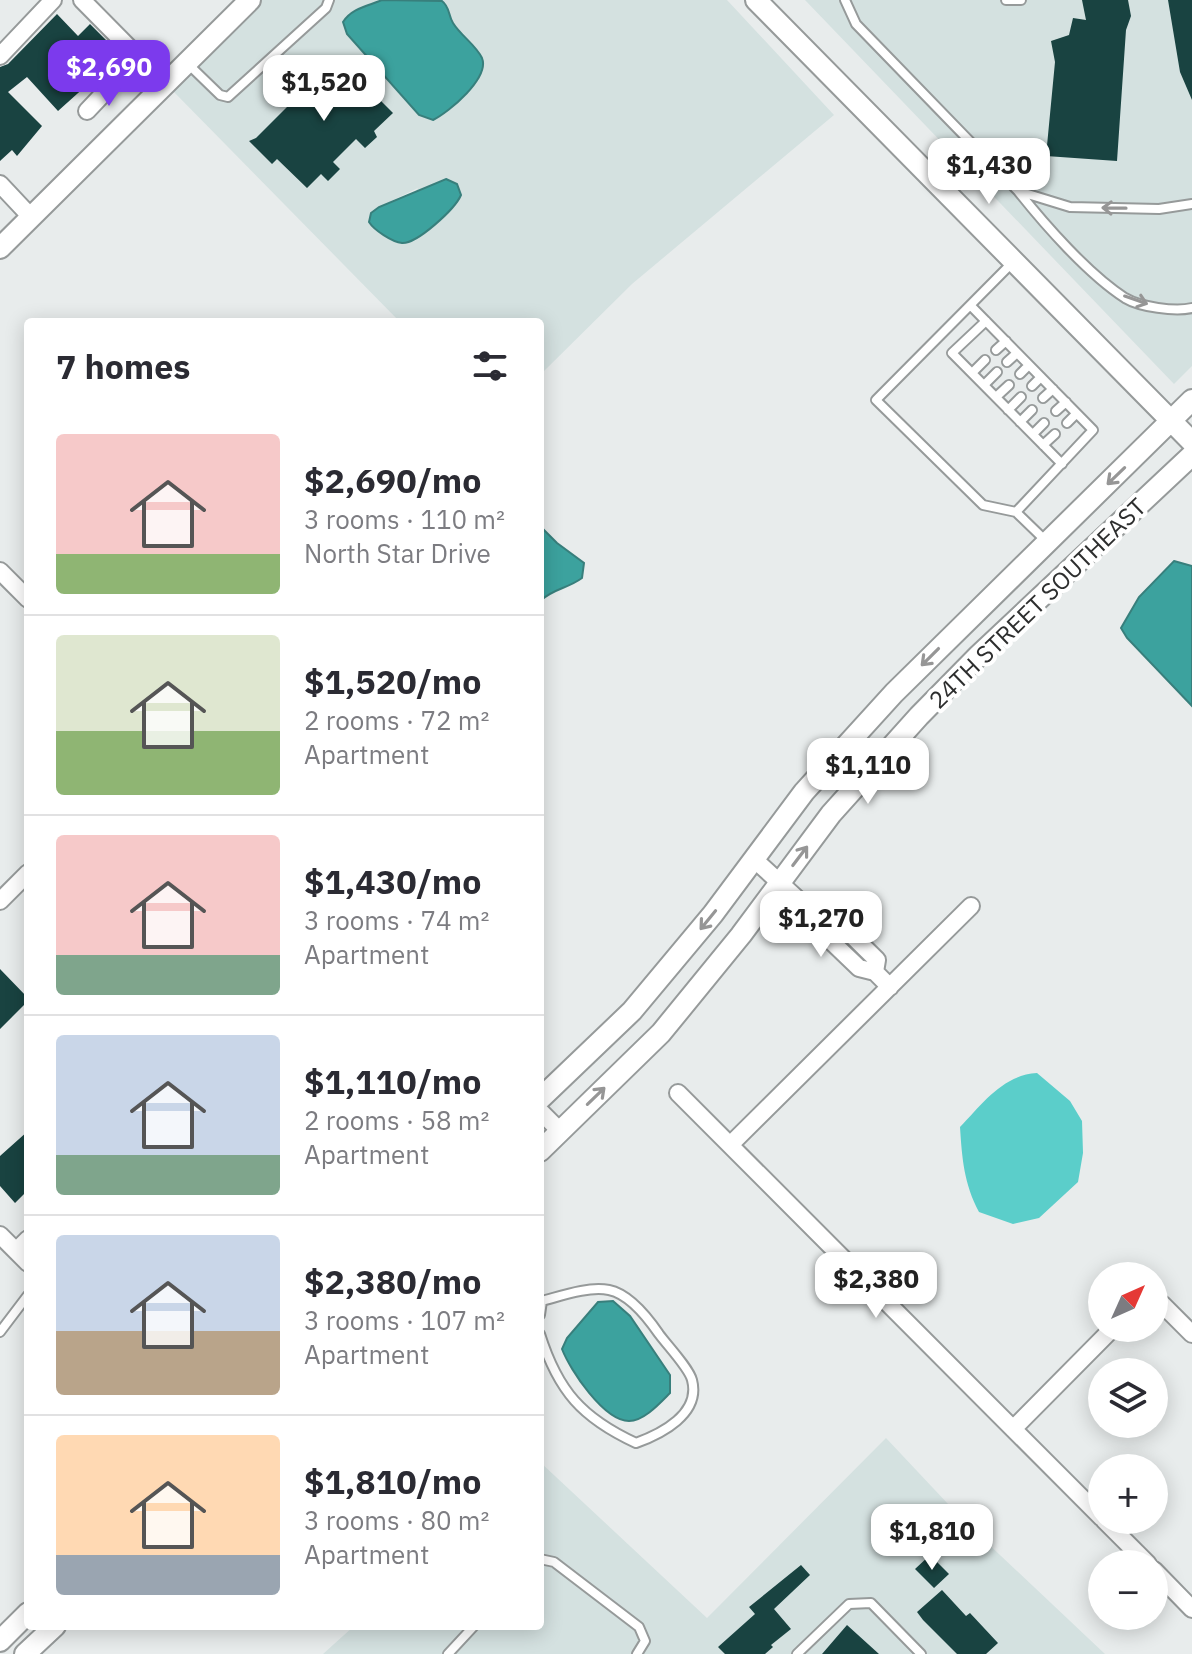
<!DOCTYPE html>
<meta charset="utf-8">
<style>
:root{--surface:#fff;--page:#f7f7f7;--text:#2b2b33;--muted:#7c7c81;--line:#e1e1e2;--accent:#7c3aed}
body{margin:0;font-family:"IBM Plex Sans",sans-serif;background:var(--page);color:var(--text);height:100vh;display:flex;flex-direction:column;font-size:30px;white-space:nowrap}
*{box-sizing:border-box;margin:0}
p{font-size:26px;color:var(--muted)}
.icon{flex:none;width:44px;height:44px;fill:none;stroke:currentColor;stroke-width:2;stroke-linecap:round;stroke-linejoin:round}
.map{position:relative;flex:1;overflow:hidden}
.side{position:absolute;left:24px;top:318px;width:520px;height:1312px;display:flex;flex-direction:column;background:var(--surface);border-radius:8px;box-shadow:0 4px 20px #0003}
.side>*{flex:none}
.needle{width:52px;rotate:45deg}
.tools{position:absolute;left:1088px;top:1262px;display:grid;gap:16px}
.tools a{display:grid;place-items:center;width:80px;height:80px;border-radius:50%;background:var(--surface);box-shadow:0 4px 20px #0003;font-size:40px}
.price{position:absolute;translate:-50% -68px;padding:0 18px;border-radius:16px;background:#fff;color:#222;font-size:26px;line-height:52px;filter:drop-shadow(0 2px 4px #0008)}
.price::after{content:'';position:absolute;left:50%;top:48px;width:24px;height:18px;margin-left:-12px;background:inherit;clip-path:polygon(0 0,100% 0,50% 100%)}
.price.active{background:var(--accent);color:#fff}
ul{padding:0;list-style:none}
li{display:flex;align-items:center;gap:24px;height:200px;padding:0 32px}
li+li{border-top:2px solid var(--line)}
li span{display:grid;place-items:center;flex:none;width:224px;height:160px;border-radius:8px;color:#555}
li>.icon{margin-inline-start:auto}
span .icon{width:96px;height:96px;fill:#fffc;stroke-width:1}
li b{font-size:34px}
h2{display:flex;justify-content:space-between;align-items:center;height:96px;padding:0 32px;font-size:34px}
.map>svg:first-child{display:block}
.built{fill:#d4e1e0;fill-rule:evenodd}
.green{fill:#5bceca}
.water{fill:#3ca29e;stroke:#387f7c;stroke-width:2}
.building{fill:#194341}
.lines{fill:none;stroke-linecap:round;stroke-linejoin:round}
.service-casing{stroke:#969a9a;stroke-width:12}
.minor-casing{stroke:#969a9a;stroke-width:20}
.tertiary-casing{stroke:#969a9a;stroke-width:24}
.service{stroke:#fff;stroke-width:8}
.minor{stroke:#fff;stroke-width:16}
.tertiary{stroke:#fff;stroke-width:20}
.oneway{stroke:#969696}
.labels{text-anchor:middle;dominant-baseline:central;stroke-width:8;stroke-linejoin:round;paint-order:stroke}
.street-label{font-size:24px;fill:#2d2e2e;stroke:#fff}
</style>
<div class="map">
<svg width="1192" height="1654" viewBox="0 0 1192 1654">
<rect width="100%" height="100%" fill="#e8ecec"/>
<path class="built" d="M261,0H382L377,2L353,42L441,116L479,80L478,52L453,23L442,1L426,0H727L834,115L632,284L540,375V322H400L171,89ZM418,188L383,233L373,228L379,207Z
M805,0H1192V366L1174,384Z
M886,1438L965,1522L1105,1654H323L354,1626H540V1462L707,1618Z"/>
<path class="green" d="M1037,1073L1070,1101L1082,1121L1083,1153L1078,1182L1039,1218L1013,1224L979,1212C964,1184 962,1158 960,1127C983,1103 1003,1075 1037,1073Z"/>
<path class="water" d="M382,0L442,1C450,7 448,15 453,23C461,36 476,45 482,58C490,78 449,112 433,120L419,115L347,34L343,22C352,8 368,6 382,0Z
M446,179L457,184L461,195C455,209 417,244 402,243C392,242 374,230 369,222L371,213L379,207Z
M540,526L557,543L584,563L582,578C567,589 554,588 540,601Z
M1174,561L1192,566V706L1127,638L1121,628L1139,597Z
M613,1301L630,1316L670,1375V1393C660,1403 644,1421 629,1421C604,1421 570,1370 562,1349L567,1338L598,1302Z"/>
<path class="building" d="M1082,0H1128L1131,16L1126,30L1117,161L1046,156L1055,62L1051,41L1069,35L1073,18L1086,20Z
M1168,0H1192V100L1180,72Z
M57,14L78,36L90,24L110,44L101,53L102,55L79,75L87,85L58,111L27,77L8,92L42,126L17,156L12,150L0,161V67L8,64Z
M332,63L341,73L352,63L382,93L377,97L393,113L374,131L377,137L365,148L356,139L333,162L340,169L328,181L321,174L307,188L277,159L272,164L249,141L256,138L310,84L305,79L316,68L321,73Z
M0,969L28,998V1001L0,1029Z
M28,1131V1190L15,1203L0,1186V1156Z
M930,1555L949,1574L934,1588L915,1569Z
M801,1565L810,1575L774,1609L791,1629L771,1645L773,1647L765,1654H725L718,1647L755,1614L749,1607Z
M942,1590L966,1616L970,1613L998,1643L986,1654H957L923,1620L917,1612Z
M847,1625L879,1654H822Z"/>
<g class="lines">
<defs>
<path id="service" d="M845,0L856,24L1018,191
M1006,0H1021
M187,63L220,95L228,97L326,8L329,0
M1192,204L1159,209L1070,207L1018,191C1045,225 1088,274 1125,298C1140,307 1175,312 1192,308
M1014,261L876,400L983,505L1016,512L1047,542
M971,306L1093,430L1016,512
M986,321L952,353L1062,464
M996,350L1006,341
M1007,362L1017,353
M972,373L985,360
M1020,374L1029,365
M984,385L997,372
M1032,386L1041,377
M996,397L1009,385
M1043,398L1053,389
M1008,410L1021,397
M1056,411L1066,402
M1020,422L1032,410
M1067,423L1076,414
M1033,434L1044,423
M1043,445L1055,434
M540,1315L542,1301C561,1296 588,1286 609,1290C629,1294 648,1318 659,1334C667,1345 689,1368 692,1380C701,1414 661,1434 636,1443C582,1418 558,1391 540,1334
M0,1332L28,1295
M540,1559L554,1562L639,1627L645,1641L637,1654
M448,1654L474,1626
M797,1654L849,1604L871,1603L921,1654"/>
<path id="minor" d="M82,0L165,84
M0,56L53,0
M87,111L138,57
M0,184L31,217
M0,571L28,599
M754,859L804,905L809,920L859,968L875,972L890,987
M0,901L28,873
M804,905L823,907L877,960L875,972
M678,1093L1102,1518
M540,1111L560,1131
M730,1145L971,906
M0,1235L28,1263
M16,1251L28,1239
M1154,1303L1162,1304L1192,1334
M1013,1429L1113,1328
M1104,1520L1148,1564
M1154,1570L1192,1609"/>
<path id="tertiary" d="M756,0L1192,442
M0,248L250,0
M540,1099L632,1011L713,914L804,792L894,693L1192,400
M540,1151L661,1033L741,935L831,814L919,716L979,655L1192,455
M0,1641L28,1613
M25,1654L55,1626"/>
</defs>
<use href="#service" class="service-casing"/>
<use href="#minor" class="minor-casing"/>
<use href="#tertiary" class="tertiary-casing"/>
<use href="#service" class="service"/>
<use href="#minor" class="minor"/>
<use href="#tertiary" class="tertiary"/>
</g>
<defs><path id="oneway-shaft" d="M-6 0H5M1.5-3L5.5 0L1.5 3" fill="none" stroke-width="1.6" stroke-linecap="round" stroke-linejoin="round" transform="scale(2)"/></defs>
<g class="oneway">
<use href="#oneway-shaft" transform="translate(1114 208) rotate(-179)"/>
<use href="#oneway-shaft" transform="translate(1136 300) rotate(19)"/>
<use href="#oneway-shaft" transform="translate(1116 476) rotate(136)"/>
<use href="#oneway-shaft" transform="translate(930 657) rotate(135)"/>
<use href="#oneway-shaft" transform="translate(800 856) rotate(-53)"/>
<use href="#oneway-shaft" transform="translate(708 920) rotate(129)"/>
<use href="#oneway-shaft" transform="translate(596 1096) rotate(-44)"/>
</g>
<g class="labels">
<g class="street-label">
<text transform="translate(1037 603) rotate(-44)">24TH STREET SOUTHEAST</text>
</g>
</g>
</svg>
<div class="tools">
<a><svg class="needle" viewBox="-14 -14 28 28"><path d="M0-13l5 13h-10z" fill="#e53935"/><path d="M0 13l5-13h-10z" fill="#7c7c81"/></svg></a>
<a><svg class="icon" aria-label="layers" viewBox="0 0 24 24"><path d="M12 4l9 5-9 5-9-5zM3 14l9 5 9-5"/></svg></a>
<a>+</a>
<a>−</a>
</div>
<b class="price active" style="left:109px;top:108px">$2,690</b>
<b class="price" style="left:324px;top:123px">$1,520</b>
<b class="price" style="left:989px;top:206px">$1,430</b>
<b class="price" style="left:868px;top:806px">$1,110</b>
<b class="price" style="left:821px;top:959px">$1,270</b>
<b class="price" style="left:876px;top:1320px">$2,380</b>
<b class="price" style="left:932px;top:1572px">$1,810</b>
<section class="side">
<h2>7 homes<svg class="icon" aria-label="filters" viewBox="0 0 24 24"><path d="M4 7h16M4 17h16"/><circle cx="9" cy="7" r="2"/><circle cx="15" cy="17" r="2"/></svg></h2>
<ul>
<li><span style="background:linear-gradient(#f6c9c9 75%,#8fb573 0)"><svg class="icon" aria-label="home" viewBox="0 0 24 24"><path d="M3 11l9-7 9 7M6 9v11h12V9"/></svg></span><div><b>$2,690/mo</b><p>3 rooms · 110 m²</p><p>North Star Drive</p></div></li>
<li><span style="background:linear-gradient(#dfe7d0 60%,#8fb573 0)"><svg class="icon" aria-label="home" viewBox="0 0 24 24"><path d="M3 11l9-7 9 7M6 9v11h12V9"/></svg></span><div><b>$1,520/mo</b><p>2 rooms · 72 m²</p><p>Apartment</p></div></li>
<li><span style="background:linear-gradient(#f6c9c9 75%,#7fa58c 0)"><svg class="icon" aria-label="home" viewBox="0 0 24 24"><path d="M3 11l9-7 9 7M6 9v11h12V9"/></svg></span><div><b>$1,430/mo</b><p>3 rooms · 74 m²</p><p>Apartment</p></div></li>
<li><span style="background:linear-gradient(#c9d6e8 75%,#7fa58c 0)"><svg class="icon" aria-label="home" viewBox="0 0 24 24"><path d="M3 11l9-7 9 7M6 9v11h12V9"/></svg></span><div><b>$1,110/mo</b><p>2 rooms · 58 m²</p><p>Apartment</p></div></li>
<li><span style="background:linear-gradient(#c9d6e8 60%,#b9a48a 0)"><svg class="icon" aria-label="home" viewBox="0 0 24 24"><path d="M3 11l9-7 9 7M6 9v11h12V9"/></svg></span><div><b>$2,380/mo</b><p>3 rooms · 107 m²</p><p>Apartment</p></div></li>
<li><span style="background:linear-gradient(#ffd9b3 75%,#9aa5b1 0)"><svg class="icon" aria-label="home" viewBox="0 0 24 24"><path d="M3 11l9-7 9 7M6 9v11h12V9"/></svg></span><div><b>$1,810/mo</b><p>3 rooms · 80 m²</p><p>Apartment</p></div></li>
</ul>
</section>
</div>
